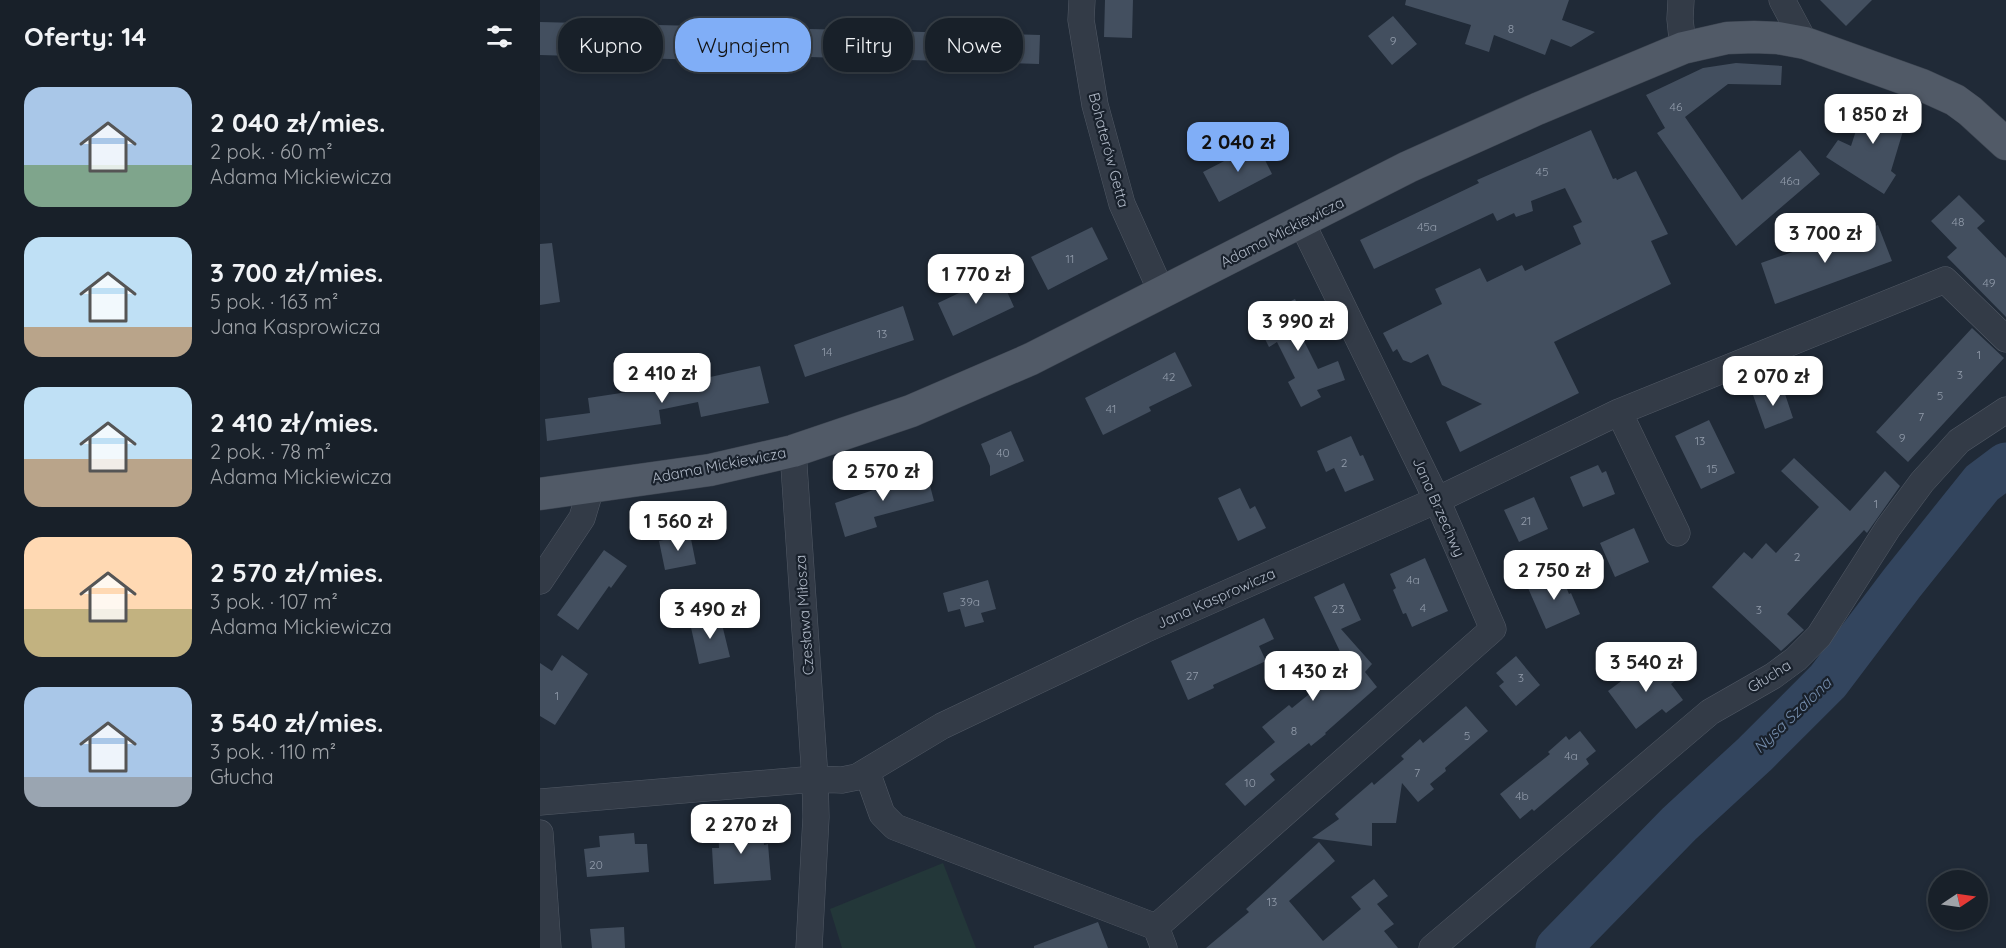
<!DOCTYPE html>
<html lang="pl">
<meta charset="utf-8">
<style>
:root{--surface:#182029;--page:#212831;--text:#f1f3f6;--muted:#9fa3a8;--line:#363e46;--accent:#80aef7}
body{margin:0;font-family:Quicksand,sans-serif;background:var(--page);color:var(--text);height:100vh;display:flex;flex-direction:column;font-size:22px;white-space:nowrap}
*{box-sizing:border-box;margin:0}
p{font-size:20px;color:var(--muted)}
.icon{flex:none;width:33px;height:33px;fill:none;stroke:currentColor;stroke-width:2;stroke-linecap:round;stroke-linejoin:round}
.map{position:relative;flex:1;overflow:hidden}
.panel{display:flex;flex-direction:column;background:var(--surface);width:540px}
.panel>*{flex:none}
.hud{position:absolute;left:18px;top:18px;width:570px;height:54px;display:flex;gap:12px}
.needle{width:39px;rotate:77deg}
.fabs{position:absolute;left:1388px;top:870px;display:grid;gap:12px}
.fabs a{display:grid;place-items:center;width:60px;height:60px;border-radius:50%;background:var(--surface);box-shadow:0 3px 9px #0003,0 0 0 2px var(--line);font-size:30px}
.price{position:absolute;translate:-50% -51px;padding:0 14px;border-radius:12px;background:#fff;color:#222;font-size:20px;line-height:39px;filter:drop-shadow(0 2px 3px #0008)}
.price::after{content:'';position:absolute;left:50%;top:36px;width:18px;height:14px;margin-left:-9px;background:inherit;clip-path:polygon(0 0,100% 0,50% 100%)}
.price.selected{background:var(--accent);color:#111}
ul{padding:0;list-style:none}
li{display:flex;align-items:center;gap:18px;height:150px;padding:0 24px}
li span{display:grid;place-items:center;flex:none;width:168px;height:120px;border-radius:18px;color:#555}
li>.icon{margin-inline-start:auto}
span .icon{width:72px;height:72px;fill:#fffc;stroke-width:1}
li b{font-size:26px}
h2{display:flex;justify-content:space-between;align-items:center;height:72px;padding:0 24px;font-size:26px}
.tag{padding:0 21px;border-radius:24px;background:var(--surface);box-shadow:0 3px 9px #0003,0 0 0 2px var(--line);font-size:21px;line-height:54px}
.tag.selected{background:var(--accent);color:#111}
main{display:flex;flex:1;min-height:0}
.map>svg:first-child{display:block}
.green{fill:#233739}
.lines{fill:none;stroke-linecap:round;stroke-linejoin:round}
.river{stroke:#33455e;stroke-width:45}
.building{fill:#434f5f}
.minor-casing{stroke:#515965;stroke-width:27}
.major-casing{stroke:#3d4551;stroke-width:33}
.minor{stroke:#333b47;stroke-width:26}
.major{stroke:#515a67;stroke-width:32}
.labels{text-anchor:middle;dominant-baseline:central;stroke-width:4.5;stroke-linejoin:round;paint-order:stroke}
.number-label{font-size:12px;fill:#929cab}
.street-label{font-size:15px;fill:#adb6c4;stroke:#19212c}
.water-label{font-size:16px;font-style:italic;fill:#758dac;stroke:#19212c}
</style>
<main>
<section class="panel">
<h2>Oferty: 14<svg class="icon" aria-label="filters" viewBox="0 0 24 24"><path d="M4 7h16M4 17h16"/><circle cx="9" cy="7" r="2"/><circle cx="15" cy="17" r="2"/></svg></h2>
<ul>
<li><span style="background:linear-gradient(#a9c7e8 65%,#7fa58c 0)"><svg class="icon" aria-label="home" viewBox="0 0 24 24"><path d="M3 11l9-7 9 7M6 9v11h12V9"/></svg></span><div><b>2 040 zł/mies.</b><p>2 pok. · 60 m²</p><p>Adama Mickiewicza</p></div></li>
<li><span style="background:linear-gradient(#bfe0f5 75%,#b9a48a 0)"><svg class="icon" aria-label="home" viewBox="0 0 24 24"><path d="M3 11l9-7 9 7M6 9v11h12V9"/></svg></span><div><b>3 700 zł/mies.</b><p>5 pok. · 163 m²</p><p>Jana Kasprowicza</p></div></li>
<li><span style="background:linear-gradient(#bfe0f5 60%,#b9a48a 0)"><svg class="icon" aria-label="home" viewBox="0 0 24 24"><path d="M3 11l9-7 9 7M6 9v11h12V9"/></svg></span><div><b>2 410 zł/mies.</b><p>2 pok. · 78 m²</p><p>Adama Mickiewicza</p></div></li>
<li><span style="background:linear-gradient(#ffd9b3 60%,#c2b280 0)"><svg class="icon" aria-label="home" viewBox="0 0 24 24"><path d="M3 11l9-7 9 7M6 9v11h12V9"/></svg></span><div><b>2 570 zł/mies.</b><p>3 pok. · 107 m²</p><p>Adama Mickiewicza</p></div></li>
<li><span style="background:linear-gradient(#a9c7e8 75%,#9aa5b1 0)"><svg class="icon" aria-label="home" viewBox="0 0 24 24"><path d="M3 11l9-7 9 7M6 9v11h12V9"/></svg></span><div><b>3 540 zł/mies.</b><p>3 pok. · 110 m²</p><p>Głucha</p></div></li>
</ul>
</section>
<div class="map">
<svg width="1466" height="948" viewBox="0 0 1466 948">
<rect width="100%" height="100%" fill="#202a37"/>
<path class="green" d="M403,863L436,948H302L290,909Z"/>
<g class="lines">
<path class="river" d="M1018,948L1139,824L1215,754L1288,681L1362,583L1442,483L1466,465"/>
</g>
<path class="building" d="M565,0H593L592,38L564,37Z
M866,0H1029L1022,20L1055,32L1031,47L1011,39L1005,55L954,35L949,52L925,44L931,25L865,5Z
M1280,0H1332L1306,26Z
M853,16L877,44L852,65L828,36Z
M0,22L197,27L196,61L0,55Z
M270,29L500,35L499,64L269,57Z
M1196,63L1242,66L1241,85L1188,84L1145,117L1202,200L1260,150L1280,174L1196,246L1117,133L1125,128L1106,95L1163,68Z
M1327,97L1369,111L1351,171L1356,175L1344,194L1286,157L1298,140L1311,146Z
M1051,130L1073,179L1076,178L1077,180L1096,171L1128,234L1111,241L1131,284L1014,342L1039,393L920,452L906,422L942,404L902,385L888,354L871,363L863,360L857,349L853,352L843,333L902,304L895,289L940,268L947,282L982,265L985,271L1041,244L1033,226L1042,222L1025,188L991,201L993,211L976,217L974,213L957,221L953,213L834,269L820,240L939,183L937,180Z
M717,144L732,174L679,202L663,172Z
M1419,195L1445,221L1437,228L1466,258V317L1407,257L1417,248L1391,221Z
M1338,225L1352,261L1235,304L1221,263L1264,248L1265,252Z
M552,227L568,259L508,290L491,257Z
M12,243L20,302L0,305V244Z
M459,274L474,307L413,336L398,303Z
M755,299L768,327L759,331L778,369L798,361L805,380L777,390L781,397L761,407L748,382L755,378L737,342L729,347L715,319Z
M363,306L374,340L265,377L254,345Z
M1432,328L1464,358L1368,462L1336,432Z
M635,352L652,386L609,407L611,411L563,435L545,398Z
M220,366L229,403L161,417L158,402L119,410L121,424L7,441L5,419L50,413L48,398L134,385Z
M1242,385L1253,418L1225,429L1213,395Z
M1169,420L1195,473L1161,489L1135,436Z
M471,431L484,461L450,476V466L441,444Z
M811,436L820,456L823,455L834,480L805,492L794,468L786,472L777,451Z
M1254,458L1310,511L1345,471L1360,486L1327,533L1324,530L1247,614L1264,630L1241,651L1172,587L1204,552L1212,559L1226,543L1236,553L1279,507L1241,471Z
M1058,465L1062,473L1066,471L1075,494L1043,507L1030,477Z
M386,470L394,501L334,517L337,527L305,537L295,503L354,483L353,480Z
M700,488L710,509L715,506L726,528L698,541L678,498Z
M994,497L1008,529L979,542L964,510Z
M1094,528L1109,562L1075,577L1060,543Z
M150,534L156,564L125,570L119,541Z
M64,550L87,566L71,588L69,586L38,630L17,615Z
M885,558L908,611L872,627L866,613L863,614L853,590L856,588L850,574Z
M1020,572L1029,594L1031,593L1040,614L1006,629L988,588Z
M448,580L456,609L441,613L444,622L425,627L420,609L408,612L403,593Z
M804,583L821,620L801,629L832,664L825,672L837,687L785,733L786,734L771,746L769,743L730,774L735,780L705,806L685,784L735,742L722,727L749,705L752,708L784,682L782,679L804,660L774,597Z
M180,616L190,657L159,664L150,623Z
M724,618L734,639L719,646L726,661L673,685L674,688L648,700L631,661Z
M22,655L48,674L15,725L0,716V663L12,671Z
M976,656L1000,685L976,706L959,686L964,682L956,673Z
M1111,659L1119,670L1124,666L1136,680L1131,684L1143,700L1126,713L1122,709L1096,729L1068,691Z
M926,706L948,731L905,768L906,771L890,784L894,789L878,802L862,783L856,823H832V846L772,838L799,819L795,814L832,782L834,785L864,759L861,756L880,739L883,743Z
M1040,731L1056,751L1046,759L1049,764L994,811L992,809L980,819L960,794L1010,754L1008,752L1026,736L1029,740Z
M222,823L224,845L228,844L231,880L174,884L172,848H179L178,827Z
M94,833L95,844H107L109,872L47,877L44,849L60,847L59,836Z
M779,842L795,861L749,901L783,941L821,909L811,897L834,879L848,896L837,904L854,924L844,931L858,948H666L709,912L706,909Z
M558,922L568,948H494V946Z
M84,927L85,948H52L50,929Z"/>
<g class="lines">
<defs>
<path id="minor" d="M542,0L541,20L555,105L582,204L622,293
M1141,0L1140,19L1143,48
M1242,0L1265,43
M1079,412L1137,533
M253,451L275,779L276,817L269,948
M0,581L42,518L51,488
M327,772L342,814L355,827L616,927
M0,802L275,779L302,780L317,777L402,726L604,630L897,500L1079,412L1405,280L1466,339
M0,833L8,948
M624,948L616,927L953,629L897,500L761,221
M892,948L1170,712L1233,676L1256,659L1279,636L1348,528L1382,482L1419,441L1466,410"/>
<path id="major" d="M0,494L170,470L253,451L371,411L491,359L868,167L997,109L1143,48L1187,38L1214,37L1238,38L1265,43L1382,85L1415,100L1430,111L1466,144"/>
</defs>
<use href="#minor" class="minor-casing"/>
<use href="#major" class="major-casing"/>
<use href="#minor" class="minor"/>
<use href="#major" class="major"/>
</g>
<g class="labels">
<g class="number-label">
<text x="971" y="28">8</text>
<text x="853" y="40">9</text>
<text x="1136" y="106">46</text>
<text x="1002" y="171">45</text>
<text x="1250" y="180">46a</text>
<text x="1418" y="221">48</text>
<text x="887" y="226">45a</text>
<text x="530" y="258">11</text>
<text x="1449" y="282">49</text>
<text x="342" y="333">13</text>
<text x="287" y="351">14</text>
<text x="1439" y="354">1</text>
<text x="1420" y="374">3</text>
<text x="629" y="376">42</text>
<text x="1400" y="395">5</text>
<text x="571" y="408">41</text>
<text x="1381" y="416">7</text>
<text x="1362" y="437">9</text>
<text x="1160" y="440">13</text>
<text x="463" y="452">40</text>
<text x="804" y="462">2</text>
<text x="1172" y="468">15</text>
<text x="1336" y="503">1</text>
<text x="986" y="520">21</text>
<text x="1257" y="556">2</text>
<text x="873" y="579">4a</text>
<text x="430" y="601">39a</text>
<text x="883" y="607">4</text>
<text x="798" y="608">23</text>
<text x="1219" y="609">3</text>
<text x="652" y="675">27</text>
<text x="981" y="677">3</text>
<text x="17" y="695">1</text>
<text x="754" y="730">8</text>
<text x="927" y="735">5</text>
<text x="1031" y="755">4a</text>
<text x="877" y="772">7</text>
<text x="710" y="782">10</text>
<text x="982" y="795">4b</text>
<text x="56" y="864">20</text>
<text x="732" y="901">13</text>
</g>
<g class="street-label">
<text transform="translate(569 150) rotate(75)">Bohaterów Getta</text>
<text transform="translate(742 232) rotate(-27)">Adama Mickiewicza</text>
<text transform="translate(179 465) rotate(-11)">Adama Mickiewicza</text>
<text transform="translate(899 507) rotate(66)">Jana Brzechwy</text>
<text transform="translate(676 598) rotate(-24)">Jana Kasprowicza</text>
<text transform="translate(264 615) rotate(-94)">Czesława Miłosza</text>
<text transform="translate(1229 676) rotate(-32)">Głucha</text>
</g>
<g class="water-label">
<text transform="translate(1252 715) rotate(-44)">Nysa Szalona</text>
</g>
</g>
</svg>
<div class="fabs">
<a><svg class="needle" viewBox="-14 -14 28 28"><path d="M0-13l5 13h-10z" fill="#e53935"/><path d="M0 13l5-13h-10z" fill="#9fa3a8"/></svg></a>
</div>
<b class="price" style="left:1333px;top:145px">1 850 zł</b>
<b class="price selected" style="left:698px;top:173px">2 040 zł</b>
<b class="price" style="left:1285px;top:264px">3 700 zł</b>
<b class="price" style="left:436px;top:305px">1 770 zł</b>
<b class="price" style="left:758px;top:352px">3 990 zł</b>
<b class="price" style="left:122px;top:404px">2 410 zł</b>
<b class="price" style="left:1233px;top:407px">2 070 zł</b>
<b class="price" style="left:343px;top:502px">2 570 zł</b>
<b class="price" style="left:138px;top:552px">1 560 zł</b>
<b class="price" style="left:1014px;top:601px">2 750 zł</b>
<b class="price" style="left:170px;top:640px">3 490 zł</b>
<b class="price" style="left:1106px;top:693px">3 540 zł</b>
<b class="price" style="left:773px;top:702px">1 430 zł</b>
<b class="price" style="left:201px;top:855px">2 270 zł</b>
<div class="hud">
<a class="tag">Kupno</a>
<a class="tag selected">Wynajem</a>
<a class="tag">Filtry</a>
<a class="tag">Nowe</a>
</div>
</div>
</main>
